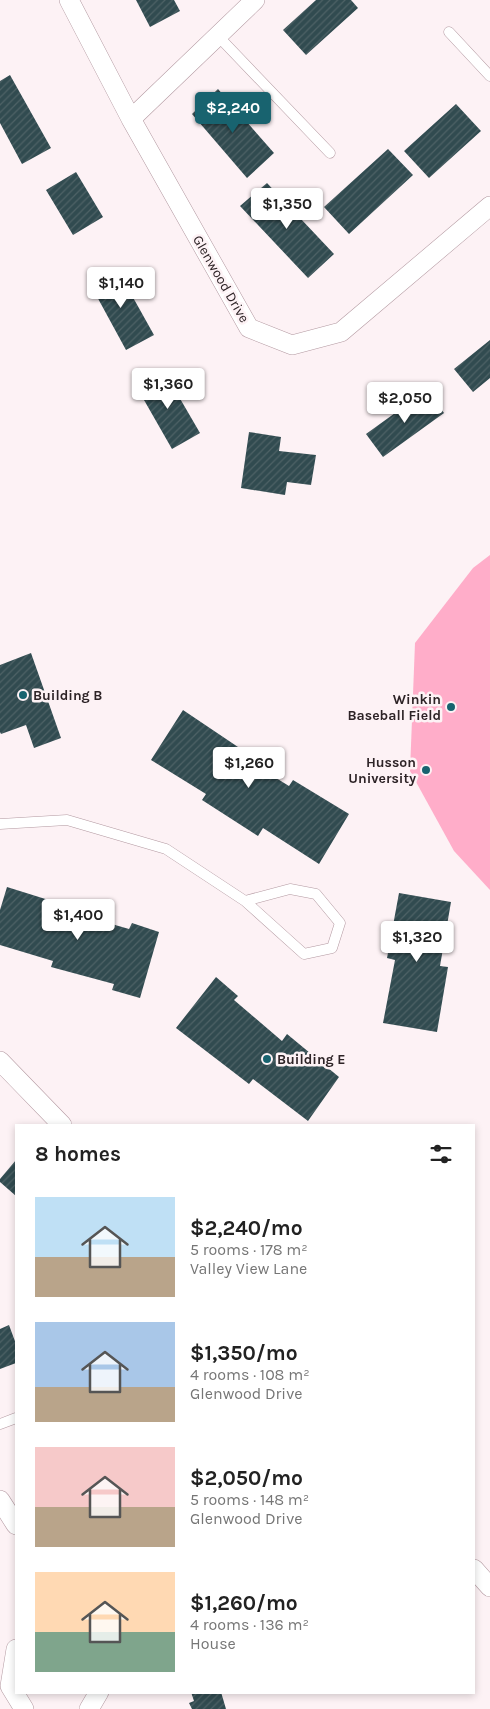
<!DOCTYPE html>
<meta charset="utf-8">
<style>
:root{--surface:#fff;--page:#f6f6f6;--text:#222;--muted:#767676;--accent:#18636f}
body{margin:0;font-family:Karla,sans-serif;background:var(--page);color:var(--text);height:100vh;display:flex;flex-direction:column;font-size:19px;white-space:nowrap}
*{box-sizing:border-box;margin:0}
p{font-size:16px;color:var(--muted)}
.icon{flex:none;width:28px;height:28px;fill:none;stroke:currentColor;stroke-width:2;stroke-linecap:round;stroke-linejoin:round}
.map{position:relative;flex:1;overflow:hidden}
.details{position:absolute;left:15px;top:1124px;width:460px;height:570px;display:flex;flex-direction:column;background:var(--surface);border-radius:0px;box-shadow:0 2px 8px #0003}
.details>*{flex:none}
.price{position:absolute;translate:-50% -42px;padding:0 11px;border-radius:5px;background:#fff;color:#222;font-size:16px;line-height:32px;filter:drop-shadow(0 1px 2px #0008)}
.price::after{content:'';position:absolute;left:50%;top:30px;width:15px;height:11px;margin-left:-8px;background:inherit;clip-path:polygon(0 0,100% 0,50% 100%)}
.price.active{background:var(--accent);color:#fff}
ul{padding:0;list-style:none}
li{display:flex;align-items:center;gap:15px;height:125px;padding:0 20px}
li span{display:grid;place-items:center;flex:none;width:140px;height:100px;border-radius:0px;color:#555}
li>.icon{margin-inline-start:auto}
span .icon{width:60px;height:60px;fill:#fffc;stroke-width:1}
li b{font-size:21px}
h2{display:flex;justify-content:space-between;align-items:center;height:60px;padding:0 20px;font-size:21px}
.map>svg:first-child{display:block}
.pitch{fill:#ffadc9}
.building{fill:url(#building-hatch)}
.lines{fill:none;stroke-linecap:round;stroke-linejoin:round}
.service-casing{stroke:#b399a1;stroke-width:11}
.minor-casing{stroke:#b399a1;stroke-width:20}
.service{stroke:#fff;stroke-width:10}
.minor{stroke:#fff;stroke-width:19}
.poi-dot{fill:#18636f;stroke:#fdf2f5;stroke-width:2}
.labels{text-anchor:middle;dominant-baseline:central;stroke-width:5;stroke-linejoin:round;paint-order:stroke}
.street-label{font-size:14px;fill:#2d2326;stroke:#fdf2f5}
.poi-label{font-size:14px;font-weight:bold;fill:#2d2326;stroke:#fdf2f5;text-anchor:start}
</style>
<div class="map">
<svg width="490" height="1709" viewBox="0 0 490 1709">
<defs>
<pattern id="building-hatch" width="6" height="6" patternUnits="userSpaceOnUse" patternTransform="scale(1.25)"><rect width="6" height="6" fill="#314b50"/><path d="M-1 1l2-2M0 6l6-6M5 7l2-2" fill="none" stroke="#4e6266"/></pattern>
</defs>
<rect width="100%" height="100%" fill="#fdf2f5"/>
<path class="pitch" d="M490,555V890L454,851L410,771L415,643L473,568Z"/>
<path class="building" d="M136,0H174L180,11L150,27Z
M316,0H351L358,8L306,55L283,30Z
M10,75L51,148L22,164L0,123V81Z
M218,89L274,153L247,178L192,114Z
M456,104L481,131L429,178L404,151Z
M388,149L413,175L349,234L324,207Z
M76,172L103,217L73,235L46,190Z
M267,183L334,254L308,278L240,206Z
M116,267L154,335L126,350L89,282Z
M490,340V378L473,392L454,369Z
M164,371L200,433L172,449L136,386Z
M427,390L444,413L383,457L366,434Z
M249,432L281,437L279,451L316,455L311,485L287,482L285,495L241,488Z
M31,653L61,738L34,748L26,725L1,734L0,732V665Z
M183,710L238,747L235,753L289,786L293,780L349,814L319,864L263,828L258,836L202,800L206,794L151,760Z
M7,887L71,907L70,912L129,929L132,923L159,932L140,998L112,990L114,984L51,967L53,961L0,945V910Z
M399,893L451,902L440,966L448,967L437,1032L383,1023L395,960L387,958Z
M216,977L238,996L234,1000L282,1041L287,1034L339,1077L308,1121L253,1079L249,1084L176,1028Z
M16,1160V1196L0,1182V1179Z
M9,1325L16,1344V1363L0,1369V1329Z
M191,1692H221L226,1709H192L189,1703L194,1701Z"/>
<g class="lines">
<defs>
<path id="service" d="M449,32L490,76
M218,36L330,153
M0,824L67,820L166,849L245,901L304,954L332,948L340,923L316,894L290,889L245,901
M0,1424L16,1418"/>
<path id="minor" d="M69,0L131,119L249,328L292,345L341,332L490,206
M131,119L255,0
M0,1061L62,1125
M0,1500L16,1525
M474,1569L490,1587
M16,1649L10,1686L24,1709
M89,1709L99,1692"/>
</defs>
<use href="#service" class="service-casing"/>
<use href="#minor" class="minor-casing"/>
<use href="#service" class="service"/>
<use href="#minor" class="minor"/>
</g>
<g class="poi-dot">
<circle cx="23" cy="695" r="5"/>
<circle cx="451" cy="707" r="5"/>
<circle cx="426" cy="770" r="5"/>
<circle cx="267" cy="1059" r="5"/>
</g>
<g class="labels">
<g class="street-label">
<text transform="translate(221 279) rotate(60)">Glenwood Drive</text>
</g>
<g class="poi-label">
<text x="33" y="695">Building B</text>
<text x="441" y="699" text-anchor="end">Winkin<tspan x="441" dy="16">Baseball Field</tspan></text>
<text x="416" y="762" text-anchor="end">Husson<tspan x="416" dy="16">University</tspan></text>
<text x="277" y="1059">Building E</text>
</g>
</g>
</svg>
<b class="price active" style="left:233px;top:134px">$2,240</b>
<b class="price" style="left:287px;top:230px">$1,350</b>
<b class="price" style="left:121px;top:309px">$1,140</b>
<b class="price" style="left:168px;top:410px">$1,360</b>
<b class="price" style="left:405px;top:424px">$2,050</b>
<b class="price" style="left:249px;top:789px">$1,260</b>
<b class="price" style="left:78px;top:941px">$1,400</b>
<b class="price" style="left:417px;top:963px">$1,320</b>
<section class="details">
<h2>8 homes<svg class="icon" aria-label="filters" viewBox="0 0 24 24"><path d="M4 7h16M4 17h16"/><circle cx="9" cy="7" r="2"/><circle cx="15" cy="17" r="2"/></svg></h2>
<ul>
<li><span style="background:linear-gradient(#bfe0f5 60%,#b9a48a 0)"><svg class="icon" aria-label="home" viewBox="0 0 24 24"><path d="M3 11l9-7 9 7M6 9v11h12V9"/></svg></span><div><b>$2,240/mo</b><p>5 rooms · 178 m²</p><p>Valley View Lane</p></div></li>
<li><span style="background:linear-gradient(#a9c7e8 65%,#b9a48a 0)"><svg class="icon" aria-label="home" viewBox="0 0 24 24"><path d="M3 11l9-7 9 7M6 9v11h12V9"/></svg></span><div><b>$1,350/mo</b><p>4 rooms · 108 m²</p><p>Glenwood Drive</p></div></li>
<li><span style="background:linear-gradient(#f6c9c9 60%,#b9a48a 0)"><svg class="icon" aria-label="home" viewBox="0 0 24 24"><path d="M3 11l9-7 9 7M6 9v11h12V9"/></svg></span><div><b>$2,050/mo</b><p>5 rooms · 148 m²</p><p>Glenwood Drive</p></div></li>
<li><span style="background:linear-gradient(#ffd9b3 60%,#7fa58c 0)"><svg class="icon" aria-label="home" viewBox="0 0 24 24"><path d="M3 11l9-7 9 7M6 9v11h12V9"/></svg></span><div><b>$1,260/mo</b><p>4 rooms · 136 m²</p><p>House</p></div></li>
</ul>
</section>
</div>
